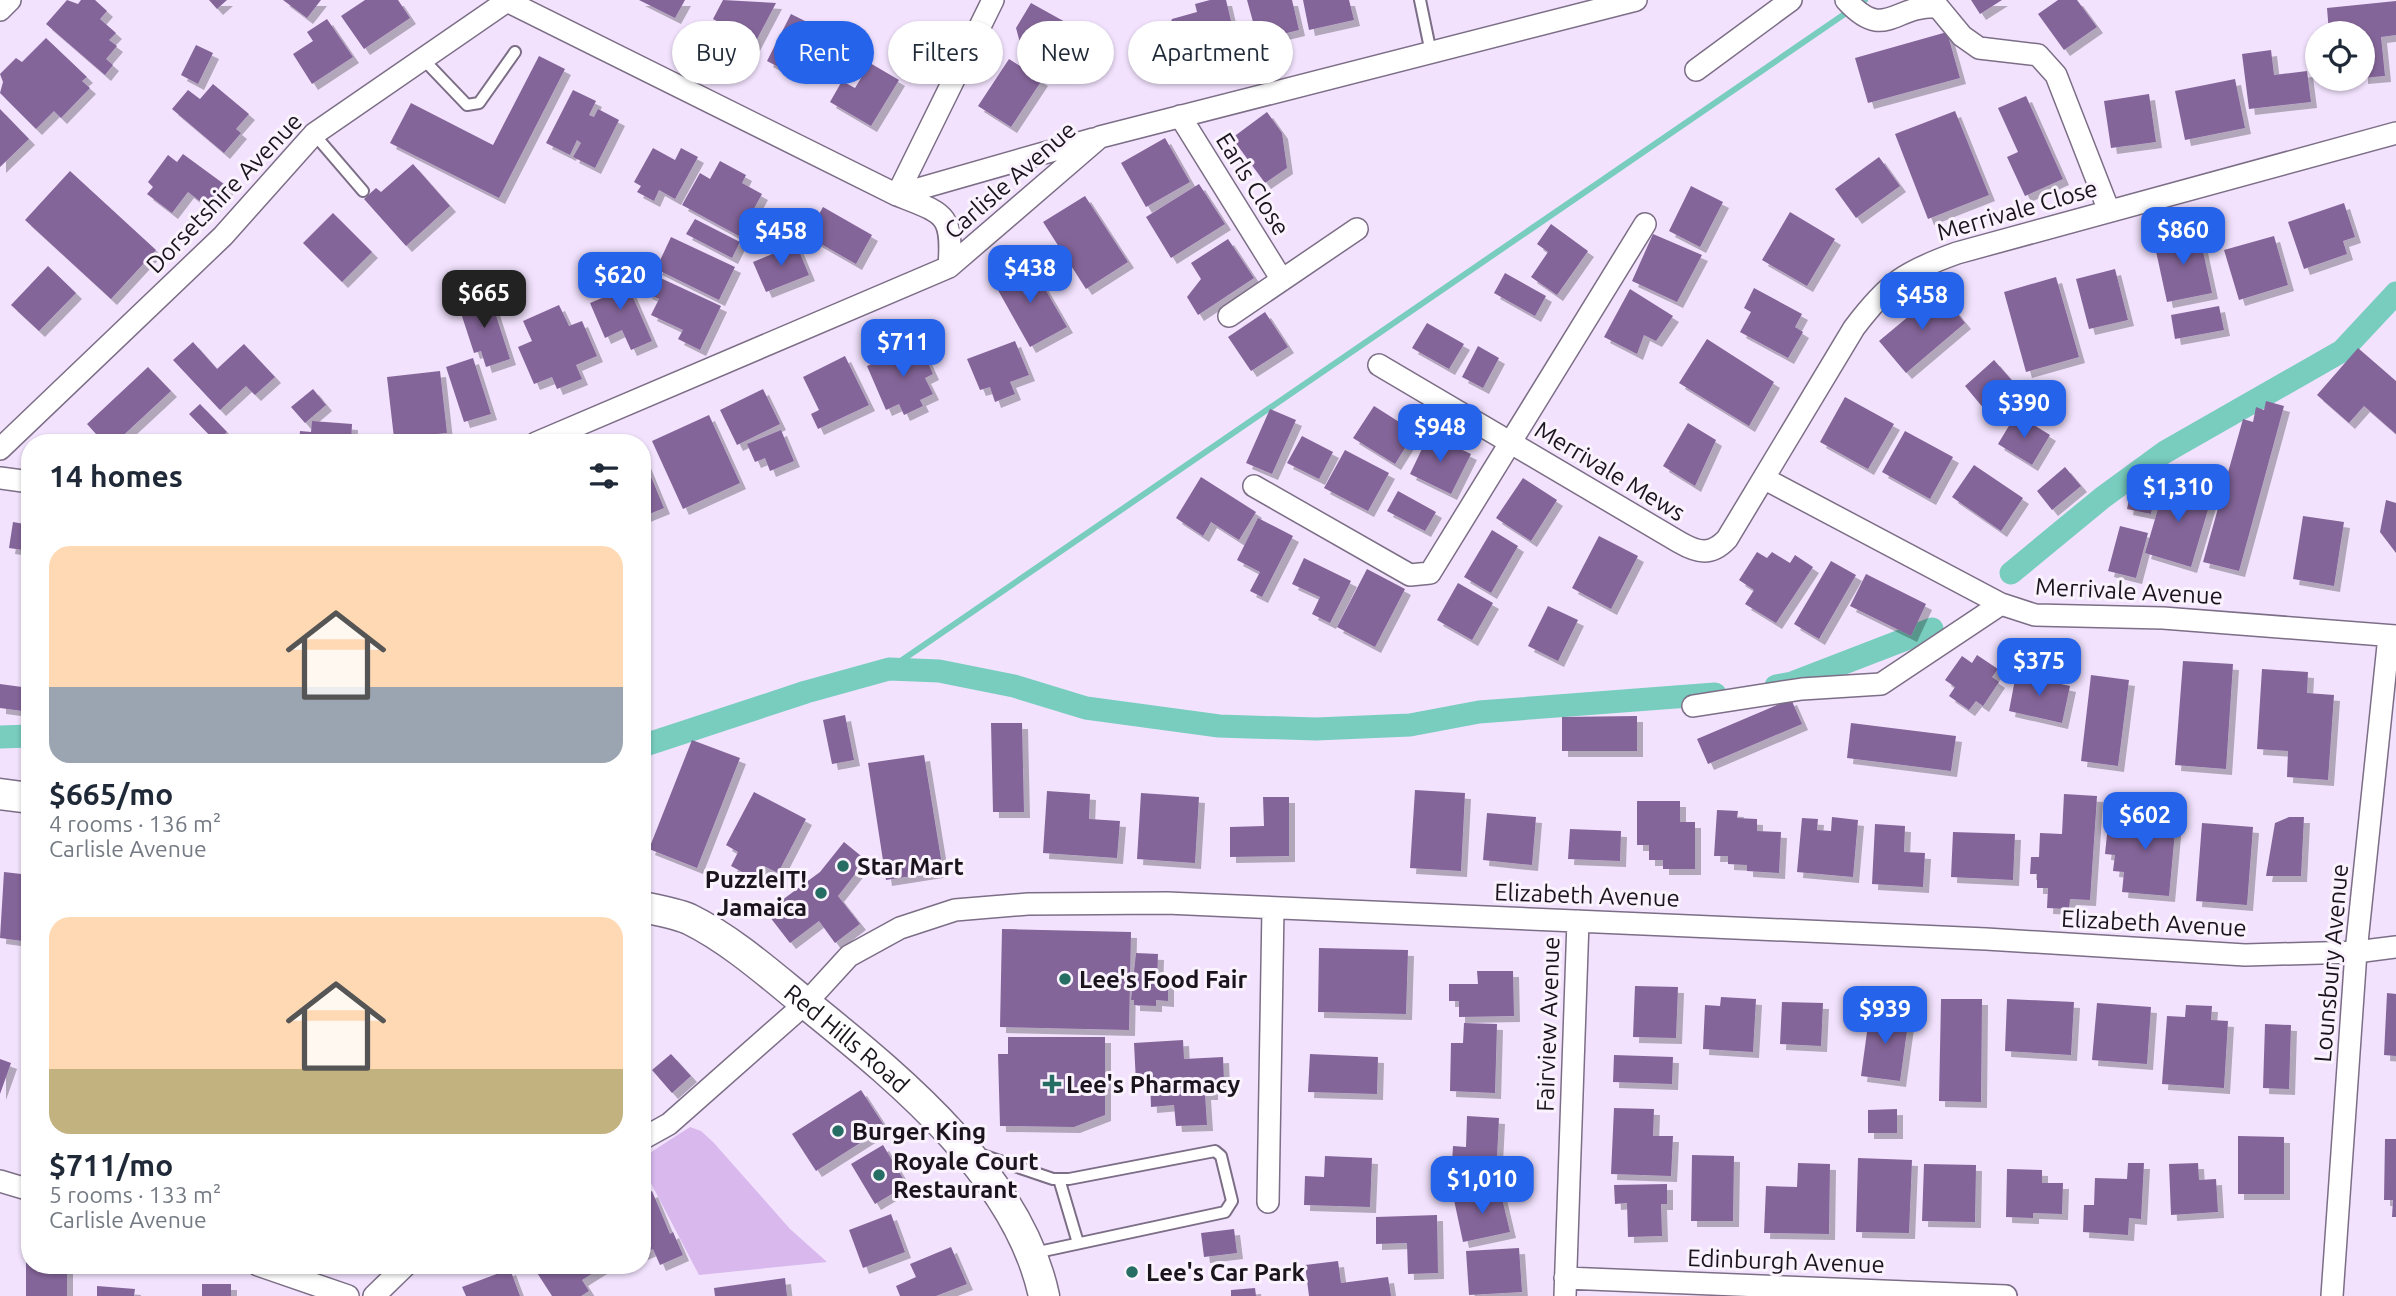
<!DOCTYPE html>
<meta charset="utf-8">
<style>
:root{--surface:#fff;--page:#f6f6f7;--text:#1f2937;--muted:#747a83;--accent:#2563eb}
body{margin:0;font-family:Ubuntu,sans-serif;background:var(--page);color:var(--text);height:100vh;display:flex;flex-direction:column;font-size:26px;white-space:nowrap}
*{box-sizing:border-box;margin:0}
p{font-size:23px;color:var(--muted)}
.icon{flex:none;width:38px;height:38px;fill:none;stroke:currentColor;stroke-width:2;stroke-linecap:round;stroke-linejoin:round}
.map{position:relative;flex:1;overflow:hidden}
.sheet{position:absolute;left:21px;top:434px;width:630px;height:840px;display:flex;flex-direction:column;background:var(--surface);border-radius:28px;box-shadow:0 2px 5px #0004}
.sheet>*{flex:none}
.top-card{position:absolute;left:672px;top:21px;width:665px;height:63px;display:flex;gap:14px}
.controls{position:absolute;left:2305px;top:21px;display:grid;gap:14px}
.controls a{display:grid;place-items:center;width:70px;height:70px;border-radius:50%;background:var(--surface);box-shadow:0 2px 5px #0004;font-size:35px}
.price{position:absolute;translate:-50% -60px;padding:0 16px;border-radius:14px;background:var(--accent);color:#fff;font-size:23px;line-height:46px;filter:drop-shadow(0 2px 4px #0008)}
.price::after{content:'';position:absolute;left:50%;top:42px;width:21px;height:16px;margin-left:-10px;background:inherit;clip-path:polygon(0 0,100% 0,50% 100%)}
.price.current{background:#222;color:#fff}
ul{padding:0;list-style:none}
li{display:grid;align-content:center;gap:14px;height:371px;padding:0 28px}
li span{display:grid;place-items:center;height:217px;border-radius:21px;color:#555}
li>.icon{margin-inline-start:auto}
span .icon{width:126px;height:126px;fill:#fffc;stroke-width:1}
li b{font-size:30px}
h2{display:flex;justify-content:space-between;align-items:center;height:84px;padding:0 28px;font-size:30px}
.pill{padding:0 24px;border-radius:32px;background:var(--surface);box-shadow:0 2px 5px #0004;font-size:24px;line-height:63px}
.pill.current{background:var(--accent);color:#fff}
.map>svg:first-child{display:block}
.green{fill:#d8b8ed}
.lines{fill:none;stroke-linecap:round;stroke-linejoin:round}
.stream{stroke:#78cdbf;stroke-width:6}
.canal{stroke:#78cdbf;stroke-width:23}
.building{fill:#846599;filter:url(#shadow)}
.service-casing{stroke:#7c6e86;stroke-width:14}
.minor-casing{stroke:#7c6e86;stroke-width:24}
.secondary-casing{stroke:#7c6e86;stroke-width:33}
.service{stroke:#fff;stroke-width:10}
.minor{stroke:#fff;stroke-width:21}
.secondary{stroke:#fff;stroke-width:30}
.poi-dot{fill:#266d63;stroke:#faf3fe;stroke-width:2.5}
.labels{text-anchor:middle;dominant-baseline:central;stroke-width:6;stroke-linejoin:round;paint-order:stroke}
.street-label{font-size:24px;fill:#1a141d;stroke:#faf3fe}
.poi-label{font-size:24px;font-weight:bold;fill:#1a141d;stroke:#faf3fe;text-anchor:start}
</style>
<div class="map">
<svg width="2396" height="1296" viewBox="0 0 2396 1296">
<defs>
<filter id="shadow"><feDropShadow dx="6" dy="6" stdDeviation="0" flood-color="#0004"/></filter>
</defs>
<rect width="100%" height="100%" fill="#f2e2fd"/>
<path class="green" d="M690,1127L701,1131L713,1142L790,1229L827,1262L699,1275L642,1166V1158Z"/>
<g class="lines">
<path class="stream" d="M889,669L1865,0"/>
<path class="canal" d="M2011,573L2102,498L2165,452L2342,351L2396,293
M1776,686L1792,683L1932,629
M0,737L30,736
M642,746L806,692L889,669L939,671L1014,686L1086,708L1219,726L1316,729L1410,725L1479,712L1715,694"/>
</g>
<path class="building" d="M67,0L78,4L81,0H95L107,11L100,19L116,33L109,40L117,46L106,59L113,65L105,75L46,24Z
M209,0H227L217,9Z
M283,0H321L307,18Z
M365,0H398L410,18L364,49L341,16Z
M639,0H685L675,18Z
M723,0L776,3L745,62L725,51L735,31L713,19Z
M1210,0H1226L1237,46L1211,54L1205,53L1202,41L1158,52L1172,19L1197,12L1195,4Z
M1247,0H1292L1299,30L1258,40Z
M1303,0H1349L1354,20L1309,30Z
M1971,0H2002L1980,14Z
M2058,0H2077L2097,27L2064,50L2038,14Z
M2396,1V35L2381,37L2385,76L2362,78V33H2329L2327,8Z
M1031,3L1067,23L1045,62L1022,50L1016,28Z
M791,14L813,25L806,39L833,53L820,78L791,63L786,71L767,61Z
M327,19L353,57L312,84L293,54L313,41L307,32Z
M1947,32L1960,78L1868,103L1855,58Z
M46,38L87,77L82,81L90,88L61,118L54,111L36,129L0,93L3,82L0,74L16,58L22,62Z
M196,45L213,53L198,84L181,75Z
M2271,50L2274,75L2307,71L2311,102L2249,109L2242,54Z
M539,56L565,69L499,198L390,143L411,103L493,145Z
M1009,59L1042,80L1011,127L978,106Z
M870,63L899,80L871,126L830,102L842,81L855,88Z
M2235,79L2245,128L2185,140L2175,91Z
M213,84L249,114L236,129L241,133L224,153L172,109L188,90L200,99Z
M573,90L596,101L589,115L594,117L598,109L619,120L595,168L573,157L581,143L577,140L570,155L546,143Z
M2149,94L2156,142L2111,148L2104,101Z
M2026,96L2063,179L2025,196L2007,157L2018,152L1998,108Z
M0,109L29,139L0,167Z
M1955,111L1989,195L1928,219L1895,134Z
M1267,112L1282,133L1287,168L1265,183L1232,138Z
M1165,138L1190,182L1146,207L1121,163Z
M653,148L675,160L681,148L698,157L675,199L659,190L654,201L637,192L641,186L634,182Z
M183,154L228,187L211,210L188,192L172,213L147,194L153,187L148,182L168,155L177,162Z
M1879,157L1900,186L1856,218L1835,189Z
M720,161L746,175L742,183L762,194L739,236L682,205L700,173L710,179Z
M413,164L450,206L406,246L364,199L376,188L381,192Z
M70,171L156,250L111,299L25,220Z
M1199,184L1225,224L1171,258L1146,217Z
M1691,186L1723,202L1700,247L1669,231Z
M1085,196L1128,262L1086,289L1043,222Z
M2344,203L2355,237L2343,241L2347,254L2304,269L2288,222Z
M823,207L872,235L856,264L807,236Z
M1790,212L1835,239L1807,286L1762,260Z
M333,213L372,252L342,282L303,243Z
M695,219L740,242L732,258L686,234Z
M1551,224L1588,251L1557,295L1531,277L1548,252L1537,244Z
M2199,233L2212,293L2167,302L2154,242Z
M1653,234L1702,255L1677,302L1632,281Z
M2274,236L2288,285L2239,300L2224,250Z
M671,237L735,267L719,300L656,269Z
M1228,239L1254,278L1198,315L1187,297L1201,279L1191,263Z
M796,244L809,275L766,292L753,262Z
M1030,263L1067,327L1030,347L994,283Z
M48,266L76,293L39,331L11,305Z
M2115,269L2128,320L2089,329L2076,279Z
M622,272L652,341L631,350L622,330L605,338L590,303L602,298L596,283Z
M1505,273L1546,296L1535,316L1494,293Z
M654,275L721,306L700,350L678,339L683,330L651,315L659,299L646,293Z
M2056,277L2079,357L2026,372L2004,292Z
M1754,288L1802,314L1795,327L1803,332L1788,358L1740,332L1751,312L1744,308Z
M1630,289L1673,316L1656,341L1644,335L1637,354L1604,337Z
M1939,291L1965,323L1906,373L1879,341Z
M489,294L510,359L486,367L481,351L474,353L458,304Z
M559,305L569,326L582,321L597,356L576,365L582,379L557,389L552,377L534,384L518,347L532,341L523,321Z
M2219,306L2224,330L2175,339L2171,315Z
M1265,312L1288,347L1251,371L1228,337Z
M1427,323L1464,344L1449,369L1412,348Z
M1707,339L1774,382L1749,426L1679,383Z
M1015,341L1029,375L1010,382L1015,394L995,402L990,387L980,390L967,359Z
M193,342L217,369L244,344L275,377L255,395L246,386L220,410L173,360Z
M919,343L933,374L925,378L933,394L920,400L923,406L904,415L899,404L886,410L867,366Z
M1478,346L1499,358L1483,388L1462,377Z
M2358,348L2396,381V434L2364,406L2349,423L2317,395Z
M845,356L869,405L818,429L811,414L819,410L803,377Z
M473,358L491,414L464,422L446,367Z
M1994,360L2015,384L1985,410L1965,386Z
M148,367L171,391L115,443H104L87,424Z
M440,371L447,433L394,438L387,377Z
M313,389L326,405L305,423L291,407Z
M763,389L780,424L737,445L720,410Z
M1845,397L1894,424L1868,469L1820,442Z
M2266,401L2284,406L2239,571L2203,562L2243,419L2253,422L2256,407L2264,410Z
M200,404L227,432L216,442L189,414Z
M1374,406L1415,432L1395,464L1353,438Z
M1270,409L1296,420L1272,474L1246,463Z
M2016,414L2050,435L2032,465L1998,444Z
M709,415L740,483L683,509L652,441Z
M312,421L352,424L351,443H299L300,431L311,432Z
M1688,423L1716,440L1695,486L1663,466Z
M781,430L794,461L770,471L765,458L755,462L747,444Z
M1905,431L1953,457L1930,499L1882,472Z
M1429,434L1471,454L1451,494L1410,474Z
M1302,436L1333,452L1319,479L1287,463Z
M1345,450L1389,473L1368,511L1324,488Z
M644,460L664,508L642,517V461Z
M1974,465L2023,498L2001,531L1952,497Z
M2065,467L2081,486L2052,510L2037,491Z
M1201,477L1256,512L1239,540L1211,522L1203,536L1176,518Z
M1523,478L1557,500L1531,541L1496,518Z
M2166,482L2212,496L2191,567L2145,553Z
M2132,484L2156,489L2151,514L2127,509Z
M1398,491L1436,512L1425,531L1387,511Z
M2386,500L2396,503V553L2380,532Z
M2303,516L2344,522L2334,586L2293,579Z
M1258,518L1293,536L1262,597L1250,591L1260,572L1237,560Z
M13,522L30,525V551L9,548Z
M2120,526L2148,533L2136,578L2108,571Z
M1492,530L1518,546L1491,593L1464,577Z
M1599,536L1638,556L1611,609L1572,588Z
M1757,552L1767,558L1772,552L1790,563L1795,555L1813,567L1776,623L1745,604L1754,590L1739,580Z
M1304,558L1351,581L1330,623L1312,614L1320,597L1292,584Z
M1831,561L1856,575L1819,639L1794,624Z
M1367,569L1405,589L1375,647L1337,627Z
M1866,574L1926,604L1911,636L1850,606Z
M1458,583L1493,603L1472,640L1437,620Z
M1548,606L1578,620L1558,661L1528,646Z
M28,642L30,712L0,708V684L22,687Z
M1977,655L1998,669L1992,677L1999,682L1983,706L1976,701L1969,710L1949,696L1955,687L1945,680L1962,656L1972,663Z
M2183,661L2233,664L2226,769L2175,765Z
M2262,669L2308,672L2307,693L2334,695L2328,780L2287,777L2288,751L2257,749Z
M2016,674L2070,686L2062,723L2009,711Z
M2091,675L2129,680L2118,766L2081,761Z
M1791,699L1802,724L1708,764L1697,739Z
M845,715L854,760L832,764L823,720Z
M1637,716V751H1562V717Z
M991,723H1022L1024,812H993Z
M1851,723L1956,736L1951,771L1847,758Z
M692,740L740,758L697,868L649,849Z
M924,755L943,871L886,880L868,763Z
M1415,790L1465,793L1461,871L1410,868Z
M1047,791L1090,794L1089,819L1120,821L1117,858L1043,853Z
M754,792L806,819L778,873L764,866L757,880L731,866L738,852L726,845Z
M1141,793L1199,797L1195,863L1137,859Z
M2064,794L2097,796L2090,900L2070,899L2069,909L2047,908L2048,888H2037V874H2030L2031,857H2039L2040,833L2062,834Z
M1263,797H1289V856L1230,857V827L1264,826Z
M1637,801H1680V822H1695V869H1663V860H1649V845H1637Z
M2141,807L2177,810L2169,896L2122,892L2124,872L2113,871L2115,855L2105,854L2108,825L2139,827Z
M1717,810L1738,811L1737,818L1757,819V831L1781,832L1779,873L1747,871V865L1728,864V856H1714Z
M1487,813L1536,817L1532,865L1483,860Z
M1832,817L1858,820L1853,877L1797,872L1802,818L1818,819L1817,830L1831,831Z
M2289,817H2304L2301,876H2266L2275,823Z
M2202,823L2253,827L2247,905L2196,901Z
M1875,824L1905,826L1904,852L1925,853L1923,887L1872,884Z
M1570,829L1621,831L1620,861L1568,859Z
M1953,832L2015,834L2013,880L1951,877Z
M844,842L866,860L838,896L860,924L835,943L819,921L790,943L766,912L820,872Z
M4,872L30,875V942L0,938Z
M1002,929L1131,932L1129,1030L1000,1027Z
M1319,948L1408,950L1406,1014L1318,1012Z
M1136,953L1158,954L1157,982H1168V1001L1156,1000V1006L1134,1005V1000H1131Z
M1477,971H1513L1514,1016L1459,1017V1001H1449V984H1478Z
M1635,986L1678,987L1676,1038L1633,1037Z
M2387,993L2396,994V1056L2384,1055Z
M1721,997L1756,999L1753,1052L1703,1049L1705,1005L1720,1006Z
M1941,999H1982L1981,1102L1939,1101Z
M2007,999L2074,1002L2071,1055L2005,1051Z
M1782,1002L1823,1003L1821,1046L1780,1044Z
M2097,1003L2151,1007L2147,1064L2092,1060Z
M2186,1005L2212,1006L2211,1020L2228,1021L2224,1088L2162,1084L2167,1016L2185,1017Z
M1870,1010L1909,1016L1900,1081L1861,1076Z
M1464,1023L1497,1024L1495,1093L1450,1091L1451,1043H1463Z
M2265,1024L2291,1025L2289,1089L2263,1088Z
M1008,1037H1105V1115L1074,1127L1000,1126L998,1054H1008Z
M1183,1040L1184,1059L1223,1057L1224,1081L1212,1082V1094H1205L1207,1125L1176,1126L1174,1105L1151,1107L1150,1081L1136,1083L1134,1043Z
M671,1054L691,1076L672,1093L652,1070Z
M1310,1054L1378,1057L1377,1094L1308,1092Z
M1614,1055L1673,1057L1672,1084L1613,1082Z
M0,1059L11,1063L0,1094Z
M861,1090L885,1127L816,1171L792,1134Z
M29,1096H30V1123L23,1122Z
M1614,1108L1654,1109L1653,1136H1673L1671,1176L1611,1174Z
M1897,1109V1133H1868V1110Z
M1467,1116L1499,1118L1497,1157L1486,1156L1484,1182L1451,1180L1453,1146L1466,1147Z
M2238,1136L2284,1137V1194H2238Z
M2385,1139H2396V1217H2392L2393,1200H2384Z
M883,1145L907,1185L875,1204L851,1164Z
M1692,1155L1734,1156L1733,1221H1691Z
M1325,1156L1372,1158L1370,1207L1304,1205L1305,1176L1324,1177Z
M1858,1158L1912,1160L1909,1233L1856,1232Z
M1798,1163L1830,1164L1829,1234L1764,1233L1766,1186L1797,1187Z
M2128,1163H2144L2141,1219L2129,1218L2128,1235L2083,1232L2084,1205H2094L2095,1178L2127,1179Z
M2198,1163L2199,1180L2216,1179L2218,1212L2171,1215L2169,1164Z
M1924,1164L1976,1165L1975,1222L1922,1221Z
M2007,1169L2042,1170V1183H2063L2062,1214L2033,1213V1218L2006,1217Z
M1667,1184V1204H1661L1662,1236L1628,1237L1627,1203L1615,1204L1614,1185Z
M1500,1190L1510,1232L1463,1242L1454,1200Z
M652,1191L670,1234L673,1232L683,1255L660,1265L653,1249L642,1254V1195Z
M891,1214L905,1252L863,1268L849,1230Z
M1437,1215L1438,1273L1408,1274L1407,1243L1376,1244V1217Z
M1234,1229L1237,1253L1204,1257L1201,1233Z
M951,1247L967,1284L936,1296H900L896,1286L916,1277L910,1264Z
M1519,1248L1522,1292L1469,1295L1466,1251Z
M26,1257H30V1265H67V1296H26Z
M1338,1261L1341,1283L1388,1277L1391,1296H1309L1305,1265Z
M532,1265H606L582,1280L589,1291L581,1296H552Z
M510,1269L520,1296H466L462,1287Z
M785,1278L787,1296H715L714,1288Z
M202,1284H231V1296H202Z
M97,1286L135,1289L134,1296H97Z
M1255,1288L1256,1296H1231V1290Z"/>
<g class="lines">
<defs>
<path id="service" d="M1420,0L1431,53
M423,59L467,105L479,103L515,52
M314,134L363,191
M979,1154L1053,1179H1069L1215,1151L1221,1156L1232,1201L1225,1212L1034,1253
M1059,1179L1078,1243"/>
<path id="minor" d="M505,0L897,195C945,214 953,213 949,267
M1846,0C1885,43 1894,4 1938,7L1962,36L1979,48L2038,55L2056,75L2109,211
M0,10L10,0
M1696,70L1791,0
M1180,116L1282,280
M897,195L993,0
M897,195L1093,139
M1229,316L1357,229
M1379,365L1679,542C1698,553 1711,556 1727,539L1854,328C1888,283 1904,272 1957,253L2396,133
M536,443L949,267L1100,137L1636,0
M0,449L223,236L314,134L507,1
M0,478L30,482
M1765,479L2001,604L2035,615L2163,618L2396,636
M1254,486L1410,575L1430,573L1645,224
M1693,706L1802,689L1881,684L2001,604
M642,1139L669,1124L806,1003L849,956L900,928L955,910L1028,904L1167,903L1986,939L2245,955L2356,952L2396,947
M0,1181L30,1190
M1268,1202L1273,908
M258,1265L348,1296
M1565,1278L2006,1296
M374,1296L406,1265
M1565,1296L1578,921
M2332,1296L2356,952L2389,636"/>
<g id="secondary">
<path d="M0,794L30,798"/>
<path id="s1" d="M642,907C657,910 675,913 689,919C734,941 775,979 814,1010C903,1082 1019,1178 1044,1296"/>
</g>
</defs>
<use href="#service" class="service-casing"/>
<use href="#minor" class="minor-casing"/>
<use href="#secondary" class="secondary-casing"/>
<use href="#service" class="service"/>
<use href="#minor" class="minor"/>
<use href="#secondary" class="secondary"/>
</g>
<g class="poi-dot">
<circle cx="843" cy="866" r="7"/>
<circle cx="821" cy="893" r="7"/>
<circle cx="1065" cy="979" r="7"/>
<path d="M1048.5 1073.5h7v7h7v7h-7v7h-7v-7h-7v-7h7z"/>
<circle cx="838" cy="1131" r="7"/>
<circle cx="879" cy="1175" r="7"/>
<circle cx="1132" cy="1272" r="7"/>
</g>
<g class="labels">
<g class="street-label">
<text transform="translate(1010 180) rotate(-41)">Carlisle Avenue</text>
<text transform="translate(1253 184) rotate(58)">Earls Close</text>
<text transform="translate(224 193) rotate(-46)">Dorsetshire Avenue</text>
<text transform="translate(2017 210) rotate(-16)">Merrivale Close</text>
<text transform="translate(1610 471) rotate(31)">Merrivale Mews</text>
<text transform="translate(2129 591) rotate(3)">Merrivale Avenue</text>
<text transform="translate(1587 895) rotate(2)">Elizabeth Avenue</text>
<text transform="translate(2154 923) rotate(3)">Elizabeth Avenue</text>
<text transform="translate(2331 963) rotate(-85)">Lounsbury Avenue</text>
<text transform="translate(1548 1024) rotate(-88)">Fairview Avenue</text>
<text stroke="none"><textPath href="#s1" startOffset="247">Red Hills Road</textPath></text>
<text transform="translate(1786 1261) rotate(2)">Edinburgh Avenue</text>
</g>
<g class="poi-label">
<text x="857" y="866">Star Mart</text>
<text x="807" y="879" text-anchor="end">PuzzleIT!<tspan x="807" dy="28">Jamaica</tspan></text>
<text x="1079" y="979">Lee's Food Fair</text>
<text x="1066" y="1084">Lee's Pharmacy</text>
<text x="852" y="1131">Burger King</text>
<text x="893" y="1161">Royale Court<tspan x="893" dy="28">Restaurant</tspan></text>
<text x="1146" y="1272">Lee's Car Park</text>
</g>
</g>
</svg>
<div class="controls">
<a><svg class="icon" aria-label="locate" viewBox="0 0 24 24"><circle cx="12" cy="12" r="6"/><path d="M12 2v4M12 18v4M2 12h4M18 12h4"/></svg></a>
</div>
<b class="price" style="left:2183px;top:267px">$860</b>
<b class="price" style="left:781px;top:268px">$458</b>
<b class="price" style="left:1030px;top:305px">$438</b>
<b class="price" style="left:620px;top:312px">$620</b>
<b class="price current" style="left:484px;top:330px">$665</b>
<b class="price" style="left:1922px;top:332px">$458</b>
<b class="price" style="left:903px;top:379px">$711</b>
<b class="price" style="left:2024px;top:440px">$390</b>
<b class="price" style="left:1440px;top:464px">$948</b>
<b class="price" style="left:2178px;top:524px">$1,310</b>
<b class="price" style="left:2039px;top:698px">$375</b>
<b class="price" style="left:2145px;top:852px">$602</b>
<b class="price" style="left:1885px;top:1046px">$939</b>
<b class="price" style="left:1482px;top:1216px">$1,010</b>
<div class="top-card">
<a class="pill">Buy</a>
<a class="pill current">Rent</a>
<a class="pill">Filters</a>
<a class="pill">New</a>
<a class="pill">Apartment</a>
</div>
<section class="sheet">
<h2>14 homes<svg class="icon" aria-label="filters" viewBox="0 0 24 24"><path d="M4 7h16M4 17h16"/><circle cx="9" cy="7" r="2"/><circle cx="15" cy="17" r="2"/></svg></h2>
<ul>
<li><span style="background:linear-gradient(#ffd9b3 65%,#9aa5b1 0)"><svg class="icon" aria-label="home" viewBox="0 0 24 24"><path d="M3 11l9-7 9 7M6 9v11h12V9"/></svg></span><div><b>$665/mo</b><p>4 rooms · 136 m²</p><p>Carlisle Avenue</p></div></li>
<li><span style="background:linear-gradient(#ffd9b3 70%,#c2b280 0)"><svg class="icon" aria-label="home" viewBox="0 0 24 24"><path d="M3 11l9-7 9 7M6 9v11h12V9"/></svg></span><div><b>$711/mo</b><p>5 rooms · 133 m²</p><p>Carlisle Avenue</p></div></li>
</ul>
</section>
</div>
